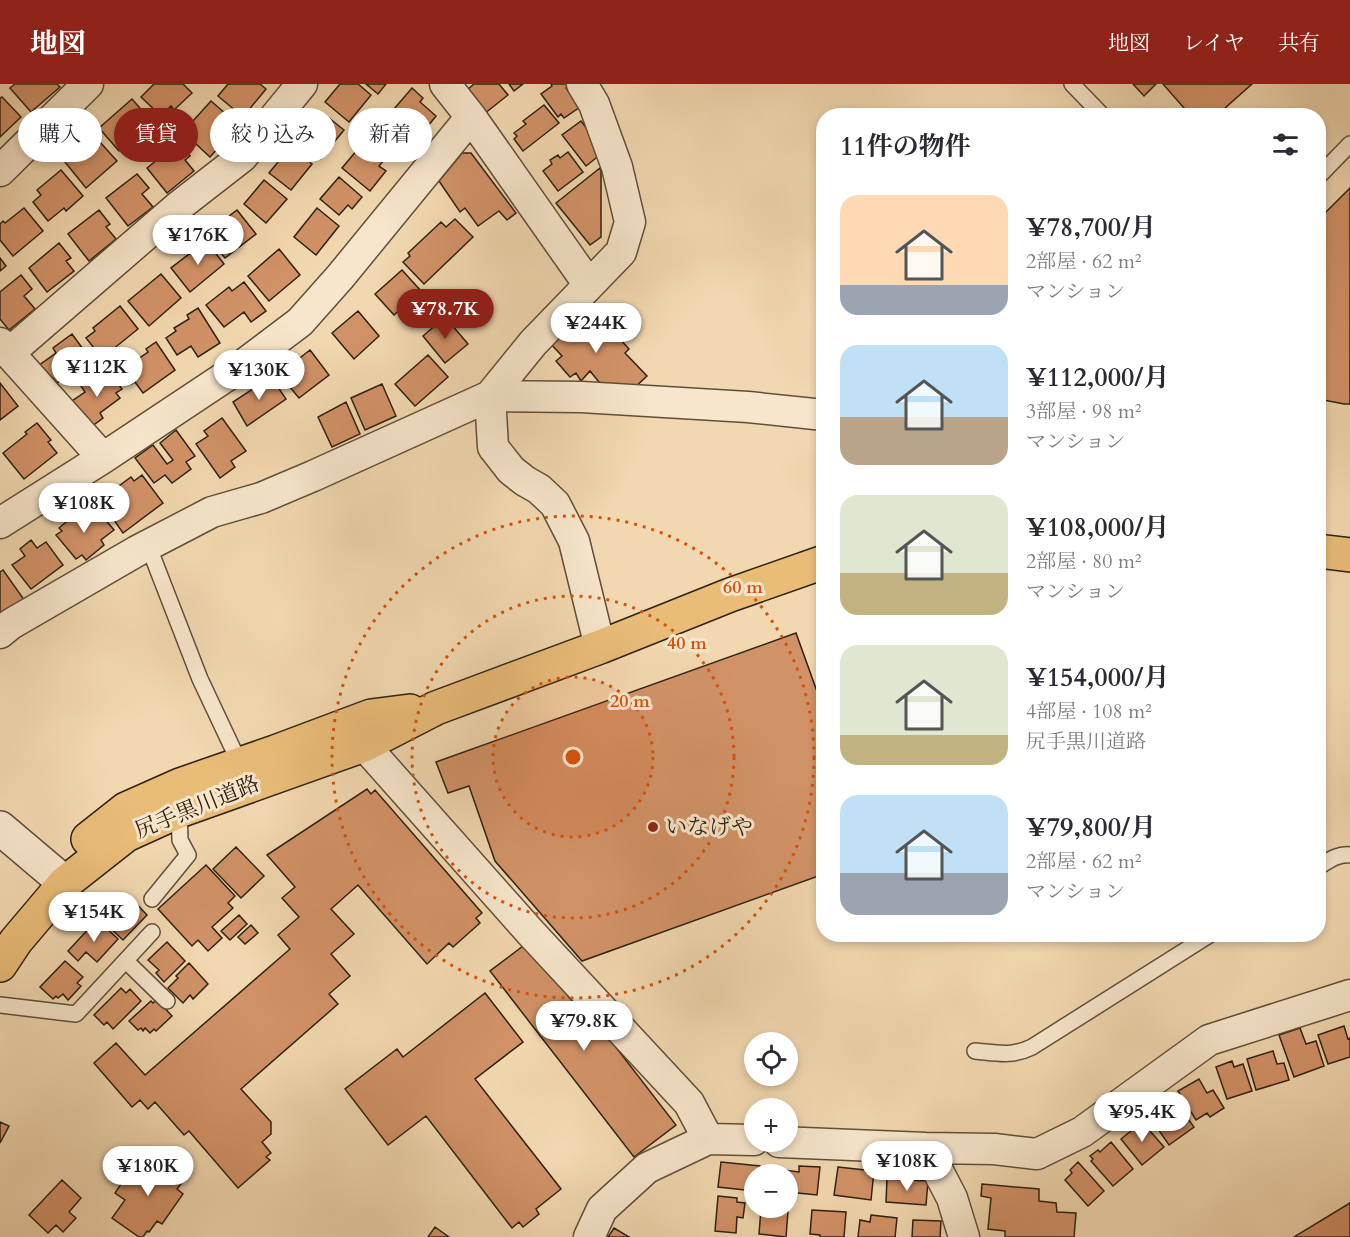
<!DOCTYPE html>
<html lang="ja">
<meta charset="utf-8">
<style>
:root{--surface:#fff;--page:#f7f7f7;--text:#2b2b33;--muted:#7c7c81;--accent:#8f2418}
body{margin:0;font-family:Cardo,"Noto Serif JP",serif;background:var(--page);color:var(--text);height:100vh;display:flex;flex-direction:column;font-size:22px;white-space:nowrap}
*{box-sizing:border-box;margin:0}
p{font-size:20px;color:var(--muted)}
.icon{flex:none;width:33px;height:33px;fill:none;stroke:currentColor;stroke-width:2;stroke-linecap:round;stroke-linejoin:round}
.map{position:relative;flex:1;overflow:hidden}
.side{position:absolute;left:816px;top:24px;width:510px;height:834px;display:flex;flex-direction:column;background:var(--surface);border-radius:24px;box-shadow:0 3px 9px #0003}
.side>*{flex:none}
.top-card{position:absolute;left:18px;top:24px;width:570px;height:54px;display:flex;gap:12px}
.fabs{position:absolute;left:744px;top:948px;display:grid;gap:12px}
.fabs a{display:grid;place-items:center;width:54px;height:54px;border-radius:50%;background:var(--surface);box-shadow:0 3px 9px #0003;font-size:30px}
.price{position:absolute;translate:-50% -51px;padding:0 14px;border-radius:21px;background:#fff;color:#222;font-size:20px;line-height:39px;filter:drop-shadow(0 2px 3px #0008)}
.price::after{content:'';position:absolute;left:50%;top:36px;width:18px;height:14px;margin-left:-9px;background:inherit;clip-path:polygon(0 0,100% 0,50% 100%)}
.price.active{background:var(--accent);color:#fff}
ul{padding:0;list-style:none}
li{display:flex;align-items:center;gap:18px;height:150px;padding:0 24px}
li span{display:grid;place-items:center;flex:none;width:168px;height:120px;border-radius:18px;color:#555}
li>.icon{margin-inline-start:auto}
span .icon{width:72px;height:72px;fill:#fffc;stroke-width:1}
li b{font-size:26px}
h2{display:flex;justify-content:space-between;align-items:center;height:72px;padding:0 24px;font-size:26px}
.tag{padding:0 21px;border-radius:27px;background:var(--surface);box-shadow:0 3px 9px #0003;font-size:21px;line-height:54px}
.tag.active{background:var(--accent);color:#fff}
header{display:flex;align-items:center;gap:36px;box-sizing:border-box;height:84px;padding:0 30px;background:var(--accent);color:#fff}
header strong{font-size:28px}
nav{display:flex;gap:33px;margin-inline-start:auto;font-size:21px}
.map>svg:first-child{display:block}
.building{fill:#d29267;stroke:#2e2112;stroke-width:1.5}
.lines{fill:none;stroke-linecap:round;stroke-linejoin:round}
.service-casing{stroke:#5f4f3a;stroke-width:18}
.minor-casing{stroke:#5f4f3a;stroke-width:33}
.tertiary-casing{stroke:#5f4f3a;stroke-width:36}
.primary-casing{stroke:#2e2112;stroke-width:36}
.service{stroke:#f7e6cc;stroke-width:15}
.minor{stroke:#f7e6cc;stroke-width:30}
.tertiary{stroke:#f7e6cc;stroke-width:33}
.primary{stroke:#e9bc78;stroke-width:33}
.ring{fill:none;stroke:#d5530d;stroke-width:3;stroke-dasharray:3 6}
.poi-dot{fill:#8f2418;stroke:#f7e6cc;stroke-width:2}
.labels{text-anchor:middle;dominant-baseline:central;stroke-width:6;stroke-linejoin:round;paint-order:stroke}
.street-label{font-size:22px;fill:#2e2112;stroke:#f7e6cc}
.poi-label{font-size:22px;fill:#2e2112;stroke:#f7e6cc;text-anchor:start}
.centre{fill:#d5530d;stroke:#f7e6cc;stroke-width:3}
.ring-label{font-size:18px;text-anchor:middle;font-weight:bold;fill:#d5530d;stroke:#f7e6cc;stroke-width:6;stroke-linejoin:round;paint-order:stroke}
</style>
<header>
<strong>地図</strong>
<nav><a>地図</a><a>レイヤ</a><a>共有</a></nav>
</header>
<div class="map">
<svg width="1350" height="1153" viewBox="0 0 1350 1153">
<rect width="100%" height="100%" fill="#f2d8b0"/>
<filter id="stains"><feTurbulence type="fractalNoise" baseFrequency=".00333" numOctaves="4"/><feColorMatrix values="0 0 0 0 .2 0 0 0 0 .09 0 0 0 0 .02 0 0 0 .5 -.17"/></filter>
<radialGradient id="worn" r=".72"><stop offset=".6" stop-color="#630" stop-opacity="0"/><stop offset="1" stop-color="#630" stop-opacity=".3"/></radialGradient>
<path class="building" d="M15,0H57L60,3L31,28L10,4Z
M154,0H183L192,9L174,26L171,22L161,32L141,13Z
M228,0H260L266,5L243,33L218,12Z
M340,0H358L371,11L349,38L325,18Z
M366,0H386L378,10Z
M474,0H499L508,11L484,30L466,7Z
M509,0H523L514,7Z
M551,0H567L569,2L566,4L580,23L564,34L561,30L558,33L541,10L552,2Z
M1133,0H1156L1144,12Z
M1163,0H1252L1216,32H1191Z
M412,4L423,14L420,18L436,32L428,42L422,37L416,44L394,25Z
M2,13L21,33L0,53V14Z
M132,15L152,38L119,67L99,44Z
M211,17L227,31L220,38L227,44L221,50L226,55L210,73L183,48Z
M544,21L559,39L523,67L514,55L517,52L514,49L526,40L523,37Z
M392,29L413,47L390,73L369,55Z
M324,30L344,46L320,75L300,58Z
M581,37L597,58L601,70L586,82L562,51Z
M99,57L117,77L86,104L65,78L86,60L90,65Z
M179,58L190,72L185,76L194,87L167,109L147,84Z
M286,58L312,80L291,106L269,89L278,78L274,74Z
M363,59L384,76L379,82L386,87L370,107L342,84Z
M568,68L583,88L558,107L543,87L552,80L550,76L558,71L560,74Z
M462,69H471L516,129L507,136L499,127L478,142L465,124L460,128L439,97Z
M600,84L601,87V153L590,161L556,119Z
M61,86L83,112L66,127L64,124L48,137L33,118L41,111L37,106Z
M137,90L149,104L142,110L153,123L128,142L106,114Z
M339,93L362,113L352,125L348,121L339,131L320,115Z
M264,96L287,115L266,139L244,120Z
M1350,104V320H1344L1318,315V136Z
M24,124L43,147L13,172L0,156V140L3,137L5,139Z
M317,124L339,142L316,171L294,153Z
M99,126L110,140L106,143L116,155L89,177L68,150Z
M237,126L256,150L225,174L209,154L224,144L220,139Z
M455,135L473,153L424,200L403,178L410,172L408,169L441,138L446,143Z
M206,157L224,180L190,208L171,184Z
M59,159L71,174L66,177L74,187L47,208L29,184Z
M279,165L300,191L269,217L248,192Z
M0,174L6,182L0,187Z
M402,186L421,207L394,231L375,210Z
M161,190L181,214L149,242L128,217Z
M21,191L32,205L24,212L35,225L9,246L0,235V208Z
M244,198L266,227L251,238L244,228L224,243L206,221L229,203L232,207Z
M120,222L138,245L102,274L86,254L95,247L93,244Z
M198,224L220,259L198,273L191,262L177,271L166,254L176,247L174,244L189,235L187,231Z
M584,226L602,243L606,240L629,265L625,269L647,292L632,306L603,303L590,287L581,297L576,289L570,293L556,277L562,272L550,259Z
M358,227L379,252L354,275L332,249Z
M445,233L468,260L445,279L423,252Z
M72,250L94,280L83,289L79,283L57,299L53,294L49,296L38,282L56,269L53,264Z
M156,258L175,286L143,309L135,298L131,300L121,287L148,268L146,265Z
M310,266L329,291L299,314L279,290Z
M428,271L448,293L415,322L395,300Z
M110,289L122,305L116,309L120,314L100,329L103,334L91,343L72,317L85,308L81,302L93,293L97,298Z
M271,293L286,315L247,342L233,318Z
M0,299L18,322L0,336Z
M382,300L396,332L365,346L351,314Z
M346,318L360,350L332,363L318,333Z
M222,334L246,367L231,377L235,383L220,394L196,360L208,352L204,347Z
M37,339L51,356L48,358L57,369L24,395L3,369L27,350L25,348Z
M176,346L195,372L186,378L191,385L172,399L165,391L154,399L135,374L153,361L167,380L173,376L160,359Z
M142,391L163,419L123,449L100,416L131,393L134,397Z
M84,423L92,433L98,427L114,446L101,456L104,461L86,476L82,471L76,475L56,451L62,447L59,444Z
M31,456L37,464L46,458L63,481L31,505L12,481L25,472L20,465Z
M3,486L25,517L0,537V488Z
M796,549L824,627V790L582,877L495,777L469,702L448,709L436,678Z
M367,705L371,710L375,706L482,829L476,834L480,839L453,863L449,859L427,880L358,801L331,825L354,850L331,870L350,892L329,910L338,920L241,1005L271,1038V1050L262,1058L271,1069L266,1073L270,1076L238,1104L189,1047L184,1051L155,1018L148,1025L140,1016L132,1023L94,979L116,959L145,991L290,865L278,851L299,833L282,814L295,803L267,771Z
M236,763L264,792L241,814L213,785Z
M206,781L235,812L228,819L233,824L212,843L222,854L208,867L198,856L192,862L158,825Z
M128,811L147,831L123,856L106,840L118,827L115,824Z
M239,831L247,840L230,856L221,847Z
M94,839L101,845L104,842L118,855L97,878L86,868L78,877L68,867Z
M251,841L258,849L245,860L238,853Z
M167,858L185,877L164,898L156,889L159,886L148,876Z
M527,859L586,935L591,931L676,1041L634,1073L490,887Z
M65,877L83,893L77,899L81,902L68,916L63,910L58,914L56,912L53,915L40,903Z
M189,879L208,900L193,915L190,911L183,919L168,904L178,894L176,892Z
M121,904L126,909L130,905L141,917L113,945L107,938L104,941L94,931Z
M485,909L523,958L475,995L561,1105L536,1125L539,1130L523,1143L519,1138L512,1144L426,1032L388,1061L345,1005L397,965L403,973Z
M157,916L172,932L156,947L154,945L150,949L145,944L143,947L141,944L138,946L129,937L151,917L153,919Z
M1344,942L1348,955L1350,954V973L1328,980L1318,951Z
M1300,944L1306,960L1316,957L1324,982L1294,993L1279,951Z
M1273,967L1277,980L1284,979L1289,996L1256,1006L1247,975Z
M1232,977L1234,983L1243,980L1252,1007L1227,1015L1216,983Z
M1199,995L1207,1009L1213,1006L1224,1024L1210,1033L1207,1029L1196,1036L1178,1007Z
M1168,1018L1175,1028L1180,1024L1194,1043L1169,1061L1149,1032Z
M0,1038L9,1042L0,1059Z
M1142,1038L1164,1063L1142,1081L1121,1055Z
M1111,1058L1133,1085L1113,1102L1091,1077L1093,1075L1090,1072L1098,1066L1100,1068Z
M149,1071L184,1096L177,1105L183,1110L162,1140L157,1137L149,1148L147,1147L143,1153H139L112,1134L125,1116L115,1109L133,1082L139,1086Z
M721,1078L760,1082L759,1090H754V1107L718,1103Z
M1078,1078L1104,1107L1088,1122L1065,1096L1072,1089L1070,1086Z
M799,1082L820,1083L817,1111L788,1108V1090H776V1085L799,1088Z
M838,1083L874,1087L871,1116L834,1111Z
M887,1095L928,1097L926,1121L886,1118Z
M62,1096L81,1114L69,1128L76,1134L63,1148L56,1141L48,1149L29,1131Z
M982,1100L1039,1105V1117L1056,1119L1057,1128L1076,1129L1074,1153H1005V1147L988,1145L991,1114L981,1112Z
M718,1112L737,1114V1118L745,1119L743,1134L737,1133L736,1149L715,1147Z
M1350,1119V1153H1294Z
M761,1125L788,1127L786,1153L759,1150Z
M812,1126L846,1128L844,1153H820V1151L810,1150Z
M871,1131L897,1134L895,1153H858L860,1136L870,1138Z
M913,1136L941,1137L940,1153H912Z
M435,1143L449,1153H428Z
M614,1144L629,1153H608Z"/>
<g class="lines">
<defs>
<path id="service" d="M1072,0L1103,32
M1318,93L1350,60
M148,461L200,595L240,680
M1318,783C1328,777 1339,769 1350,771
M152,815L188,771L180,756L179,727
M126,877L167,917
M0,921L76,930L152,848
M975,967C997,969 1012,973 1032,963L1211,850"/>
<path id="minor" d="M445,0L471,33L589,201
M582,0L594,20L617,83L630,138L621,168L533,259L490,312L493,363L511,386L525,397L539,405L555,420L574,457L600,563
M0,87L88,0
M0,259L103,374
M9,269L179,122L242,73L302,0
M0,439L103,374L243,281L300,238L340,193L471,33
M0,549L11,540L137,467L212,428L261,414L313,392L490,312L581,313L748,323L824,331
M364,661L531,849L689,1019L708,1055
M779,1058L926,1064L994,1065L1037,1070L1082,1048L1209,956L1350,911
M926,1064L952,1114L964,1153
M589,1153L602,1125L647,1084L708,1055L754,1056"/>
<path id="tertiary" d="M0,744L65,799"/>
<path id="primary" d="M1318,467L1350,471
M88,755L126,725L180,701L275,668L371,632L410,627
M0,881L16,857L65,799L126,751L179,727L364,661L436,624L600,563L730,511L824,478"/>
</defs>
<use href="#service" class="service-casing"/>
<use href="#minor" class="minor-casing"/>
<use href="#tertiary" class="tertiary-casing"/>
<use href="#primary" class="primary-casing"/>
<use href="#service" class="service"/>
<use href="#minor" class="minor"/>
<use href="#tertiary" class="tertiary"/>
<use href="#primary" class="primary"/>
</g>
<circle cx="573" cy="673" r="80" fill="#d5530d" fill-opacity=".12"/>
<g class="ring">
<circle cx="573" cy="673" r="80"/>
<circle cx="573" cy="673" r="161"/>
<circle cx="573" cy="673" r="241"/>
</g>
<circle class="poi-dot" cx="653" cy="743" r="6"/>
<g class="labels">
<g class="street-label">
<text transform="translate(197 723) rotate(-22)">尻手黒川道路</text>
</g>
<g class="poi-label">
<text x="665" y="743">いなげや</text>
</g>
</g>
<circle cx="573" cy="673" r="9" class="centre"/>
<g class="ring-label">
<text x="743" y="509">60 m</text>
<text x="687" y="565">40 m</text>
<text x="630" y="623">20 m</text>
</g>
<rect width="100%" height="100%" filter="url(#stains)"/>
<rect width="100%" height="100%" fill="url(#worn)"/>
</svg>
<div class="fabs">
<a><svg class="icon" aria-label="locate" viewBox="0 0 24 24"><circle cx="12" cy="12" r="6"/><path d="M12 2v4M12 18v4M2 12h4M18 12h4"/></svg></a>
<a>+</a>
<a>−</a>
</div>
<b class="price" style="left:198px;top:182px">¥176K</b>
<b class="price active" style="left:445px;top:256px">¥78.7K</b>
<b class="price" style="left:596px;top:270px">¥244K</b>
<b class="price" style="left:97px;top:314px">¥112K</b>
<b class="price" style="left:259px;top:317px">¥130K</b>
<b class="price" style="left:84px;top:450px">¥108K</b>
<b class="price" style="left:94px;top:859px">¥154K</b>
<b class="price" style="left:584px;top:968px">¥79.8K</b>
<b class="price" style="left:1142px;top:1059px">¥95.4K</b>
<b class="price" style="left:907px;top:1108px">¥108K</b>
<b class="price" style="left:148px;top:1113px">¥180K</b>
<div class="top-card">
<a class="tag">購入</a>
<a class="tag active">賃貸</a>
<a class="tag">絞り込み</a>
<a class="tag">新着</a>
</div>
<section class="side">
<h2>11件の物件<svg class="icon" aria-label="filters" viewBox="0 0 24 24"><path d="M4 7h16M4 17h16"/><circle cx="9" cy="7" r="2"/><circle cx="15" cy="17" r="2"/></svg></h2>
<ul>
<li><span style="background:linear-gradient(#ffd9b3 75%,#9aa5b1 0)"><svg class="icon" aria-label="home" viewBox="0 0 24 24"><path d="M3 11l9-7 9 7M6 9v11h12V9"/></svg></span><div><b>¥78,700/月</b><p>2部屋 · 62 m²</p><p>マンション</p></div></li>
<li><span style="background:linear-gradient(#bfe0f5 60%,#b9a48a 0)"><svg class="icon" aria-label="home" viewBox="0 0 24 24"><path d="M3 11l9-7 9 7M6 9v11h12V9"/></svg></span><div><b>¥112,000/月</b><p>3部屋 · 98 m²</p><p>マンション</p></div></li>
<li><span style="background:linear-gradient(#dfe7d0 65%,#c2b280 0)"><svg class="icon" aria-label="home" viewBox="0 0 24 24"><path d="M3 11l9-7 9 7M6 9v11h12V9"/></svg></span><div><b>¥108,000/月</b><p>2部屋 · 80 m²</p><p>マンション</p></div></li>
<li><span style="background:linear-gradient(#dfe7d0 75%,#c2b280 0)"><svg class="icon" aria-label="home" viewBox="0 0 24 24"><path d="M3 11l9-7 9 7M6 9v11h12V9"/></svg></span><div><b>¥154,000/月</b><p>4部屋 · 108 m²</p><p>尻手黒川道路</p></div></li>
<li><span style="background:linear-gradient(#bfe0f5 65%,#9aa5b1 0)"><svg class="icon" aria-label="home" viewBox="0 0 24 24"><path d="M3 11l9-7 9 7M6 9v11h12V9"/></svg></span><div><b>¥79,800/月</b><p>2部屋 · 62 m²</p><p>マンション</p></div></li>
</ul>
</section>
</div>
